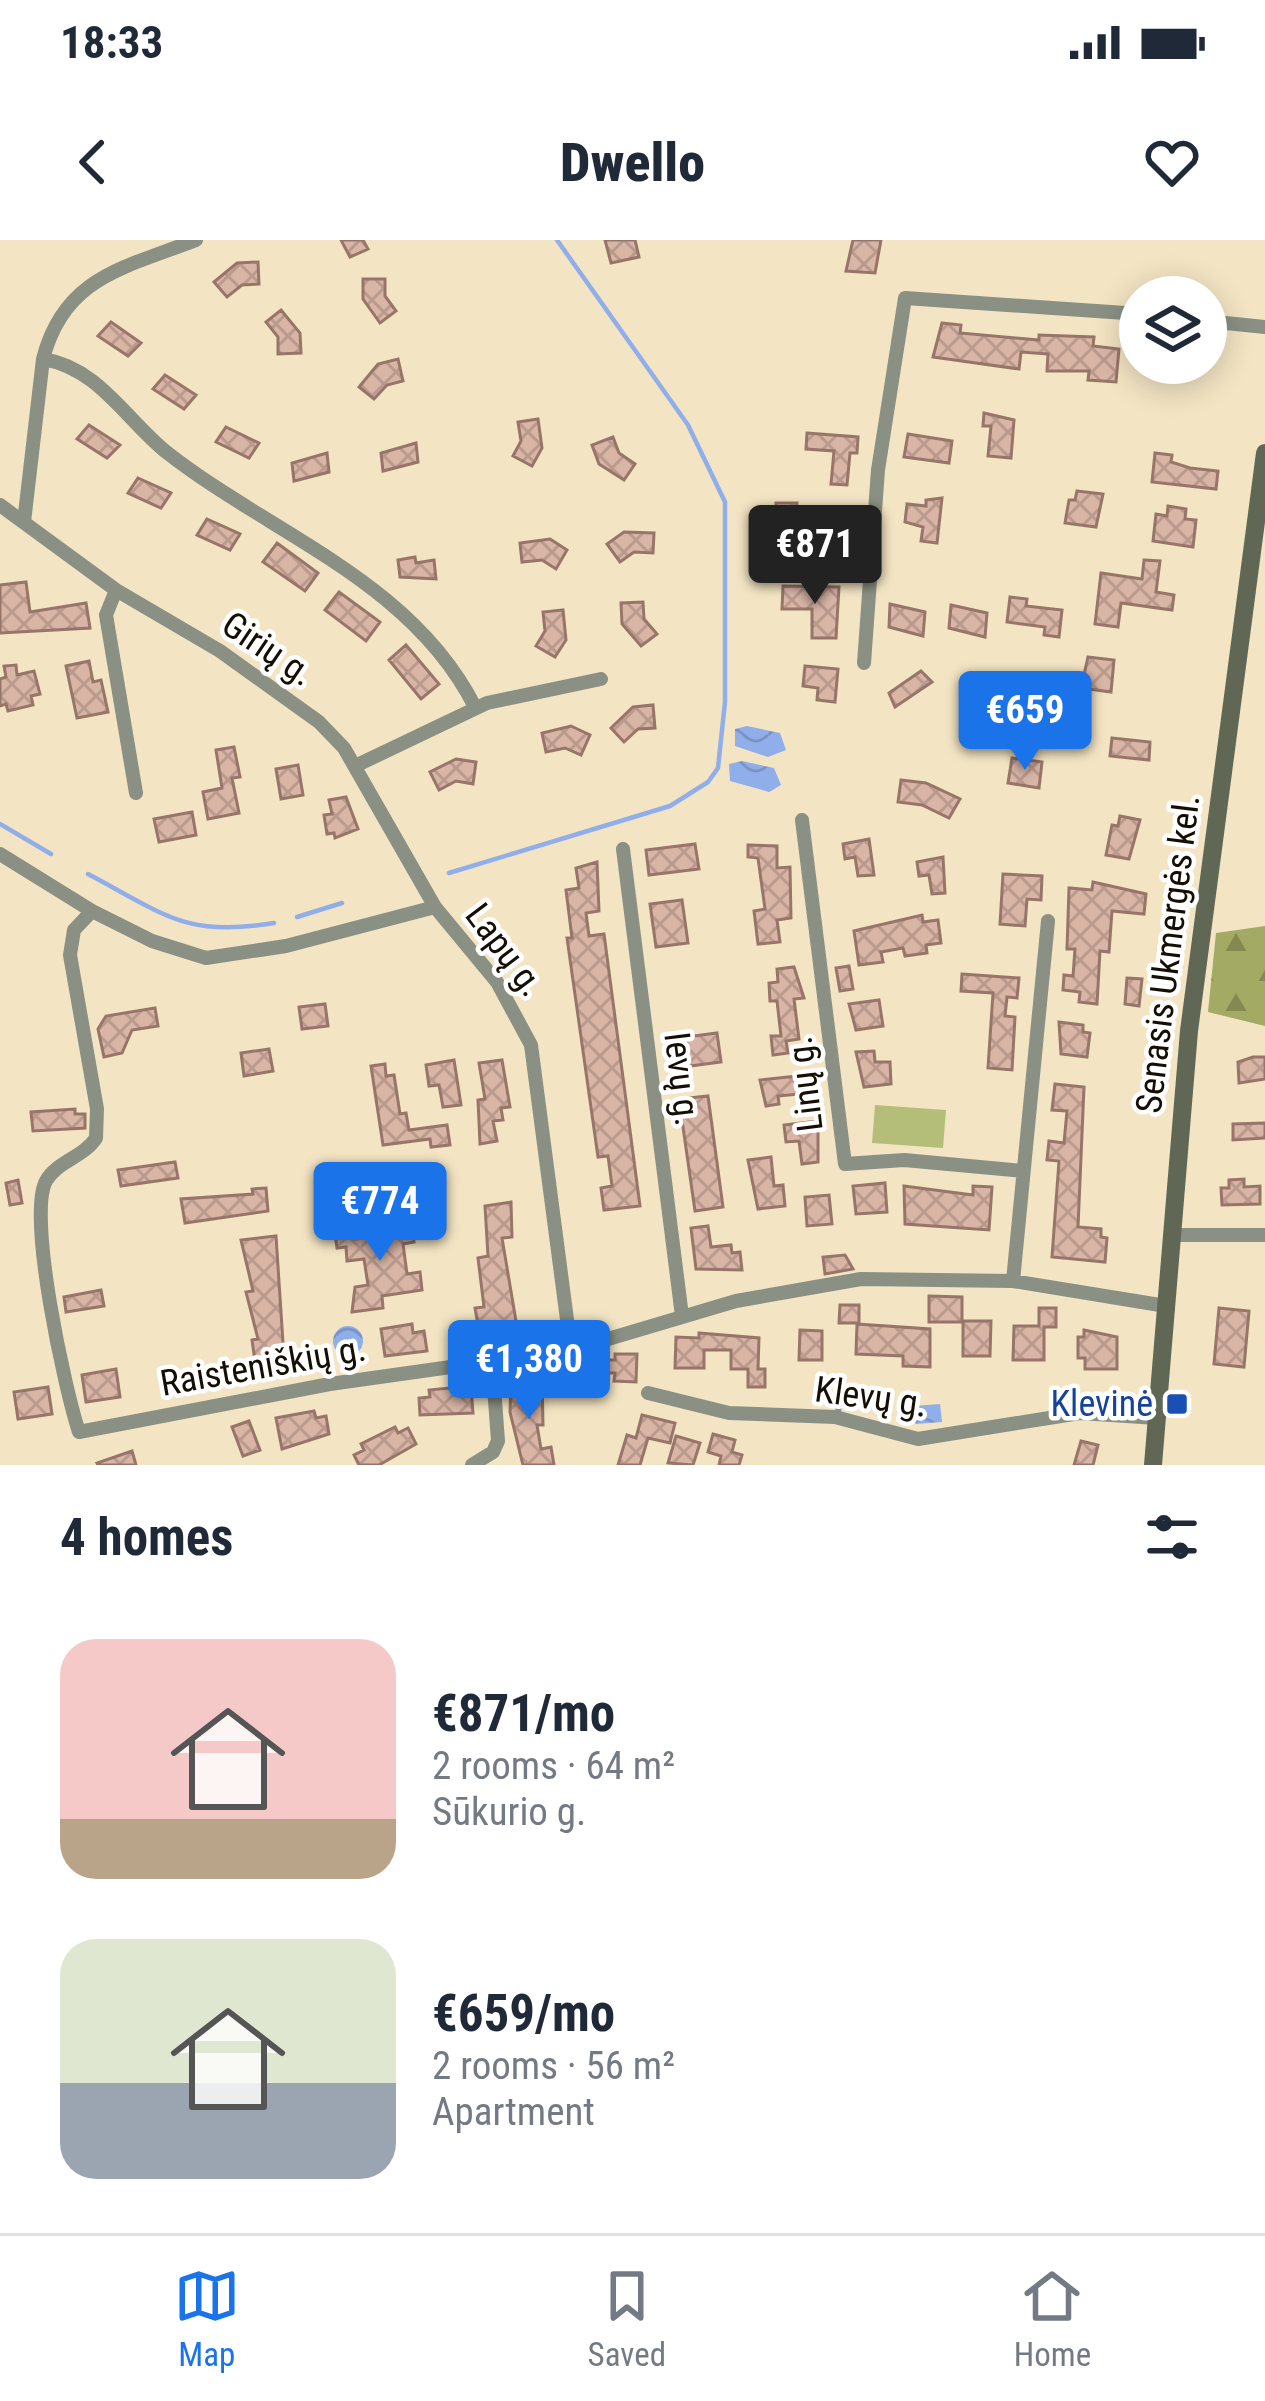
<!DOCTYPE html>
<meta charset="utf-8">
<style>
:root{--surface:#fff;--page:#f2f2f3;--text:#1f2937;--muted:#747a83;--line:#e0e1e3;--accent:#1a73e8}
body{margin:0;font-family:"Roboto Condensed",sans-serif;background:var(--page);color:var(--text);height:100vh;display:flex;flex-direction:column;font-size:45px;white-space:nowrap}
*{box-sizing:border-box;margin:0}
p{font-size:39px;color:var(--muted)}
.icon{flex:none;width:66px;height:66px;fill:none;stroke:currentColor;stroke-width:2;stroke-linecap:round;stroke-linejoin:round}
.map{position:relative;height:1225px;overflow:hidden}
.side{display:flex;flex-direction:column;background:var(--surface);flex:1}
.side>*{flex:none}
.buttons{position:absolute;left:1119px;top:36px;display:grid;gap:24px}
.buttons a{display:grid;place-items:center;width:108px;height:108px;border-radius:50%;background:var(--surface);box-shadow:0 6px 30px #0003;font-size:60px}
.price{position:absolute;translate:-50% -102px;padding:0 27px;border-radius:12px;background:var(--accent);color:#fff;font-size:39px;line-height:78px;filter:drop-shadow(0 3px 6px #0008)}
.price::after{content:'';position:absolute;left:50%;top:72px;width:36px;height:27px;margin-left:-18px;background:inherit;clip-path:polygon(0 0,100% 0,50% 100%)}
.price.selected{background:#222;color:#fff}
ul{padding:0;list-style:none}
li{display:flex;align-items:center;gap:36px;height:300px;padding:0 60px}
li span{display:grid;place-items:center;flex:none;width:336px;height:240px;border-radius:36px;color:#555}
li>.icon{margin-inline-start:auto}
span .icon{width:144px;height:144px;fill:#fffc;stroke-width:1}
li b{font-size:51px}
h2{display:flex;justify-content:space-between;align-items:center;height:144px;padding:0 60px;font-size:51px}
.status{display:flex;justify-content:space-between;align-items:center;height:84px;padding:0 60px;background:var(--surface);direction:ltr}
.status svg{height:33px;fill:currentColor}
header{display:flex;justify-content:space-between;align-items:center;height:156px;padding:0 60px;background:var(--surface);font-size:54px;font-weight:800}
.tabs{display:flex;justify-content:space-around;align-items:center;height:168px;border-top:3px solid var(--line);background:var(--surface);font-size:33px;color:var(--muted)}
.tabs a{display:grid;justify-items:center;gap:6px}
.tabs .selected{color:var(--accent)}
.map>svg:first-child{display:block}
.green{fill:#b5be78}
.forest{fill:url(#forest-firs)}
.water{fill:url(#water-waves)}
.lines{fill:none;stroke-linecap:round;stroke-linejoin:round}
.stream{stroke:#90aeea;stroke-width:4.5}
.building{fill:url(#building-cross-hatch);stroke:#977669;stroke-width:3}
.service{stroke:#8a9083;stroke-width:6}
.minor{stroke:#8a9083;stroke-width:14}
.secondary{stroke:#606855;stroke-width:18}
.transit-dot{fill:#1a4fb4;stroke:#fff;stroke-width:4.5}
.labels{text-anchor:middle;dominant-baseline:central;stroke-width:9;stroke-linejoin:round;paint-order:stroke}
.street-label{font-size:36px;fill:#140e04;stroke:#fff}
.transit-label{font-size:36px;fill:#164399;stroke:#fff;text-anchor:end}
</style>
<div class="status"><b>18:33</b><svg viewBox="0 0 49 12"><path d="M0 12V9h3v3zM5 12V6h3v6zM10 12V3h3v9zM15 12V0h3v12zM26 1h20v11H26zM47 4h2v5h-2z"/></svg></div>
<header><svg class="icon" aria-label="back" viewBox="0 0 24 24"><path d="M15 5l-7 7 7 7"/></svg>Dwello<svg class="icon" aria-label="heart" viewBox="0 0 24 24"><path d="M12 20l-8-8c-3-5 5-10 8-4 3-6 11-1 8 4z"/></svg></header>
<div class="map">
<svg width="1265" height="1225" viewBox="0 0 1265 1225">
<defs>
<pattern id="forest-firs" width="22" height="20" patternUnits="userSpaceOnUse" patternTransform="scale(3)"><rect width="22" height="20" fill="#a2aa64"/><path d="M5 1l3.5 6h-7zM16 11l3.5 6h-7z" fill="#838950"/></pattern>
<pattern id="water-waves" width="16" height="10" patternUnits="userSpaceOnUse" patternTransform="scale(3)"><rect width="16" height="10" fill="#90aeea"/><path d="M0 5q4-4 8 0t8 0" fill="none" stroke="#7b94c7"/></pattern>
<pattern id="building-cross-hatch" width="8" height="8" patternUnits="userSpaceOnUse" patternTransform="scale(3)"><rect width="8" height="8" fill="#d9b5a6"/><path d="M0 0l8 8M0 8l8-8" fill="none" stroke="#b99a8d"/></pattern>
</defs>
<rect width="100%" height="100%" fill="#f3e4c3"/>
<path class="green" d="M875,865L946,870L943,908L872,903Z"/>
<path class="forest" d="M1265,686V786L1208,772L1216,693Z"/>
<path class="water" d="M747,486L780,493L786,510L768,517L735,506V489Z
M742,521L774,528L781,545L769,552L730,541L729,524Z
M333 1101a15 15 0 1 1 30 0a15 15 0 1 1-30 0Z
M940,1164L942,1182L916,1184L908,1176L913,1166Z"/>
<g class="lines">
<path class="stream" d="M0,584L51,614
M449,633L670,566L708,542L718,528L725,462V262L688,185L557,0
M88,634C164,674 186,698 274,683
M297,677L342,663"/>
</g>
<path class="building" d="M341,0H363L368,9L350,17Z
M605,0H635L639,17L611,23Z
M853,0H881L875,33L846,31Z
M258,22L259,44L242,45L227,57L214,42L237,23Z
M363,39H385V56L396,71L380,83L363,59Z
M281,70L300,93L301,113L278,114V97L266,82Z
M111,82L141,103L128,116L98,96Z
M942,83L961,85L960,93L1039,100V95L1094,97L1093,106L1119,109L1116,142L1088,140L1089,131H1047L1048,114L1021,112L1019,129L933,117Z
M398,119L403,141L387,145L374,159L359,147L378,124Z
M165,135L196,155L184,169L153,149Z
M984,173L1014,180L1011,218L988,216L991,186H983Z
M538,179L542,208L532,226L513,216L521,201L518,182Z
M89,185L120,205L107,218L77,199Z
M226,187L259,203L249,218L216,202Z
M807,193L858,197L857,213H850L847,245L831,244L834,211L806,209Z
M908,194L952,201L949,223L904,217Z
M613,197L619,213L635,224L624,240L599,224L592,205Z
M416,203L418,222L383,231L381,213Z
M327,213L329,232L294,241L292,223Z
M1155,213L1172,215L1171,222L1190,228L1218,231L1216,249L1152,242Z
M138,238L171,253L161,268L128,253Z
M1077,251L1103,254L1096,287L1065,283L1069,260H1075Z
M942,258L937,303L921,301L923,287L905,282L907,264L926,266V260Z
M776,263H797L796,283L776,282Z
M1168,266L1186,269L1185,279L1196,280L1193,307L1153,301L1156,274L1167,276Z
M207,279L240,294L230,310L197,295Z
M624,292L654,293L653,313L634,312L620,322L607,304Z
M550,299L567,310L556,329L542,320L522,322L520,303Z
M277,303L318,333L305,351L263,322Z
M415,317L416,323L434,320L436,339L400,337L398,320Z
M1144,320L1160,321L1156,352L1174,355L1172,370L1121,363L1118,387L1095,384L1101,333L1142,339Z
M26,342L30,372L86,363L90,388L0,393V345Z
M783,346L839,347L836,398H812V369H782Z
M339,352L380,382L366,401L325,370Z
M1010,357L1027,359L1026,366L1062,370L1059,397L1044,395L1045,387L1007,382Z
M643,362L644,379L657,394L641,406L622,384L621,363Z
M890,364L925,372L923,396L889,387Z
M951,365L987,373L985,397L949,388Z
M563,370L566,400L555,417L536,406L545,391L543,372Z
M406,405L439,444L421,459L389,420Z
M1088,417L1114,420L1111,452L1081,448Z
M89,421L93,442L101,440L108,472L77,478L66,426Z
M16,425L17,435L34,431L40,454L31,456L33,465L8,471L6,464L0,466V439L6,437L4,426Z
M805,426L838,429L835,462L817,460L818,448L803,446Z
M921,431L932,442L895,467L889,453Z
M653,465L655,488L638,489L624,502L611,488L633,467Z
M571,486L590,495L581,515L565,508L546,512L542,493Z
M1112,498L1150,502L1149,520L1110,516Z
M234,507L240,537L232,538L239,573L208,579L203,552L222,548L216,510Z
M1012,518L1042,522L1039,548L1008,543Z
M456,519L476,522L473,544L456,541L439,550L430,532Z
M298,525L303,555L281,559L276,529Z
M901,540L926,543L960,559L949,578L922,565L898,562Z
M346,557L358,589L335,598L334,593L327,594L324,575L332,574L329,560Z
M192,572L196,595L159,602L154,579Z
M1120,576L1140,580L1129,619L1106,615L1112,585L1118,586Z
M869,599L874,635L858,636L855,617L845,619L843,604Z
M695,604L699,629L649,635L646,610Z
M748,605L777,606V628L790,627L791,678L777,680L780,702L758,704L754,671L765,669L758,618L748,617Z
M943,617L945,653L932,654L929,635L919,636L917,622Z
M597,622L599,671L586,673L589,696L604,694L640,966L604,970L601,948L612,946L608,916L598,917L567,698H572L566,650L579,648L576,628Z
M1003,634L1042,636L1041,660L1027,659L1025,686L1000,684Z
M1093,642L1146,654L1144,674L1112,671L1109,712L1100,711L1097,764L1079,762L1080,752L1063,750L1064,735L1073,736L1075,709H1067L1069,648L1092,650Z
M682,660L688,703L656,707L650,664Z
M922,675L923,682L938,680L941,703L926,705L927,713L905,716L903,708L881,712L883,722L859,725L854,691Z
M849,726L853,749L840,751L836,728Z
M794,727L804,758L794,759L799,799L786,801L788,813L773,815L771,796H781L777,761H770L769,743L778,742L777,729Z
M962,734L1019,738L1017,758L1007,757L1005,776L1015,777L1012,830L988,828L993,753L961,751Z
M1127,738L1142,739L1139,766L1125,764Z
M879,760L883,786L856,790L849,764Z
M325,764L328,786L302,789L299,767Z
M155,768L158,786L132,790L122,813L104,817L98,789L106,776Z
M1059,782L1083,785V792L1090,793L1087,817L1061,814Z
M717,793L721,822L690,826L686,797Z
M269,809L273,831L244,836L241,813Z
M874,811L875,822H890L891,844L864,847L856,812Z
M1253,817H1265V839L1239,843L1238,822Z
M454,820L461,865L443,867L439,845L429,846L426,825Z
M502,820L510,867L501,868L503,880L493,881L497,901L480,904L478,860L485,859L479,823Z
M385,824L386,836L394,835L400,874L406,873L409,890L447,885L450,905L431,907L430,899L383,905L371,826Z
M798,836L800,854L778,856L779,864L766,866L760,840Z
M1055,844L1084,847L1078,987L1101,989V997L1107,998L1105,1022L1052,1017L1059,921L1047,920L1049,901L1064,903L1067,871L1052,870Z
M708,856L723,967L695,971L679,859Z
M75,869V874H85V888L33,891L31,872Z
M818,881V922L802,924L799,901L786,902L784,885Z
M1265,883V898L1233,900V884Z
M771,917L774,946L783,945L785,966L758,969L748,920Z
M175,922L178,938L121,946L118,930Z
M350,931L352,941L362,940L364,961L335,965L327,934Z
M1244,939V947L1260,946V964L1222,965L1221,948H1229V940Z
M18,940L22,963L10,965L6,943Z
M885,943L887,972L856,974L853,946Z
M904,946L973,955V946L992,947L989,990L905,984Z
M266,948L268,971L185,983L181,959L253,954L252,949Z
M829,955L832,984L807,986L805,957Z
M511,962L512,997L502,998L517,1087L493,1090L491,1083L478,1085L475,1068L484,1067L478,1018L488,1016L485,966Z
M410,977L414,1002L403,1004L407,1034L420,1032L422,1050L382,1056L383,1068L352,1072L355,1047L368,1045L364,1019L347,1021L346,1007L337,1008L334,987L353,985L355,999L367,998L394,994L392,980Z
M708,986L711,1007L731,1005L732,1013L740,1012L742,1030L696,1029L691,988Z
M276,996L284,1118L295,1117L297,1130L257,1135L252,1100L258,1099L246,1052L253,1051L241,1000Z
M845,1015L853,1029L825,1034L823,1017Z
M101,1050L104,1066L66,1072L64,1057Z
M929,1056L962,1057V1082H929Z
M840,1065H859V1083H839Z
M1039,1068H1056V1087H1044V1120H1013L1014,1086H1039Z
M1219,1068L1249,1071L1244,1127L1214,1124Z
M963,1081H991L990,1116H963Z
M412,1084L413,1093L424,1091L427,1111L385,1116L381,1089Z
M857,1084L930,1089V1127L903,1126V1116L856,1114Z
M800,1090L822,1091V1120H799Z
M1084,1090L1117,1097V1129H1085V1118H1078V1097H1084Z
M699,1093L759,1098L758,1129H765V1147H748V1129H731V1110H704V1128H675L676,1097L699,1098Z
M615,1114H637L636,1142L614,1141L615,1133H607L608,1120H615Z
M116,1129L120,1157L86,1162L82,1135Z
M542,1140L543,1185H537L541,1209L551,1207L554,1225H523L510,1172L511,1143Z
M471,1146L473,1173L420,1175L419,1158L430,1157L429,1150Z
M48,1147L52,1174L18,1179L14,1152Z
M314,1171L316,1178L326,1176L329,1194L282,1209L276,1178Z
M642,1175L675,1183L670,1203L648,1198L640,1225H618L627,1195L636,1198Z
M249,1181L260,1210L243,1216L232,1187Z
M395,1187L398,1193L408,1188L416,1204L379,1225H359L354,1215L364,1210L361,1204Z
M713,1194L735,1200L732,1212L742,1215L739,1225H719L721,1216L708,1212Z
M676,1196L700,1203L693,1225L668,1223Z
M1081,1201L1098,1205L1093,1225H1074Z
M132,1211L136,1225H98L97,1223Z"/>
<g class="lines">
<path class="service" d="M838,1174L839,1153"/>
<path class="minor" d="M196,0C124,28 64,37 43,119C98,128 124,177 165,211C270,294 411,340 475,467
M1206,81L1265,87
M0,265L116,350L220,411L319,482L344,508L435,667
M24,282L43,119
M116,350L106,375L136,553
M864,423L878,230L905,58L1140,74
M355,526L487,463L601,439
M802,580L845,924L904,920L1023,931
M623,609L682,1076
M0,614L92,671L152,701L206,718L286,706L435,667L497,742L531,805L571,1110
M92,671L74,690L70,715L97,869L96,898C84,917 56,922 46,941C27,976 65,1150 79,1192L330,1144L571,1110L736,1061L861,1039L1013,1041L1166,1066
M1172,995H1265
M1013,1041L1048,681
M648,1153L729,1173L835,1177L918,1199L1080,1173L1157,1178
M472,1225L493,1212L498,1201L492,1120"/>
<path class="secondary" d="M1153,1225L1189,791L1265,213"/>
</g>
<rect class="transit-dot" x="1165" y="1152" width="24" height="24" rx="6"/>
<g class="labels">
<g class="street-label">
<text transform="translate(268 409) rotate(34)">Girių g.</text>
<text transform="translate(505 710) rotate(53)">Lapų g.</text>
<text transform="translate(1168 714) rotate(-83)">Senasis Ukmergės kel.</text>
<text transform="translate(682 839) rotate(83)">Ievų g.</text>
<text transform="translate(805 844) rotate(-97)">Linų g.</text>
<text transform="translate(263 1126) rotate(-10)">Raisteniškių g.</text>
<text transform="translate(871 1157) rotate(8)">Klevų g.</text>
</g>
<g class="transit-label">
<text x="1153" y="1164">Klevinė</text>
</g>
</g>
</svg>
<div class="buttons">
<a><svg class="icon" aria-label="layers" viewBox="0 0 24 24"><path d="M12 4l9 5-9 5-9-5zM3 14l9 5 9-5"/></svg></a>
</div>
<b class="price selected" style="left:815px;top:367px">€871</b>
<b class="price" style="left:1025px;top:533px">€659</b>
<b class="price" style="left:380px;top:1024px">€774</b>
<b class="price" style="left:529px;top:1182px">€1,380</b>
</div>
<section class="side">
<h2>4 homes<svg class="icon" aria-label="filters" viewBox="0 0 24 24"><path d="M4 7h16M4 17h16"/><circle cx="9" cy="7" r="2"/><circle cx="15" cy="17" r="2"/></svg></h2>
<ul>
<li><span style="background:linear-gradient(#f6c9c9 75%,#b9a48a 0)"><svg class="icon" aria-label="home" viewBox="0 0 24 24"><path d="M3 11l9-7 9 7M6 9v11h12V9"/></svg></span><div><b>€871/mo</b><p>2 rooms · 64 m²</p><p>Sūkurio g.</p></div></li>
<li><span style="background:linear-gradient(#dfe7d0 60%,#9aa5b1 0)"><svg class="icon" aria-label="home" viewBox="0 0 24 24"><path d="M3 11l9-7 9 7M6 9v11h12V9"/></svg></span><div><b>€659/mo</b><p>2 rooms · 56 m²</p><p>Apartment</p></div></li>
</ul>
</section>
<nav class="tabs">
<a class="selected"><svg class="icon" aria-label="map" viewBox="0 0 24 24"><path d="M3 6l6-2 6 2 6-2v14l-6 2-6-2-6 2zM9 4v14M15 6v14"/></svg>Map</a>
<a><svg class="icon" aria-label="saved" viewBox="0 0 24 24"><path d="M7 4h10v16l-5-4-5 4z"/></svg>Saved</a>
<a><svg class="icon" aria-label="home" viewBox="0 0 24 24"><path d="M3 11l9-7 9 7M6 9v11h12V9"/></svg>Home</a>
</nav>
